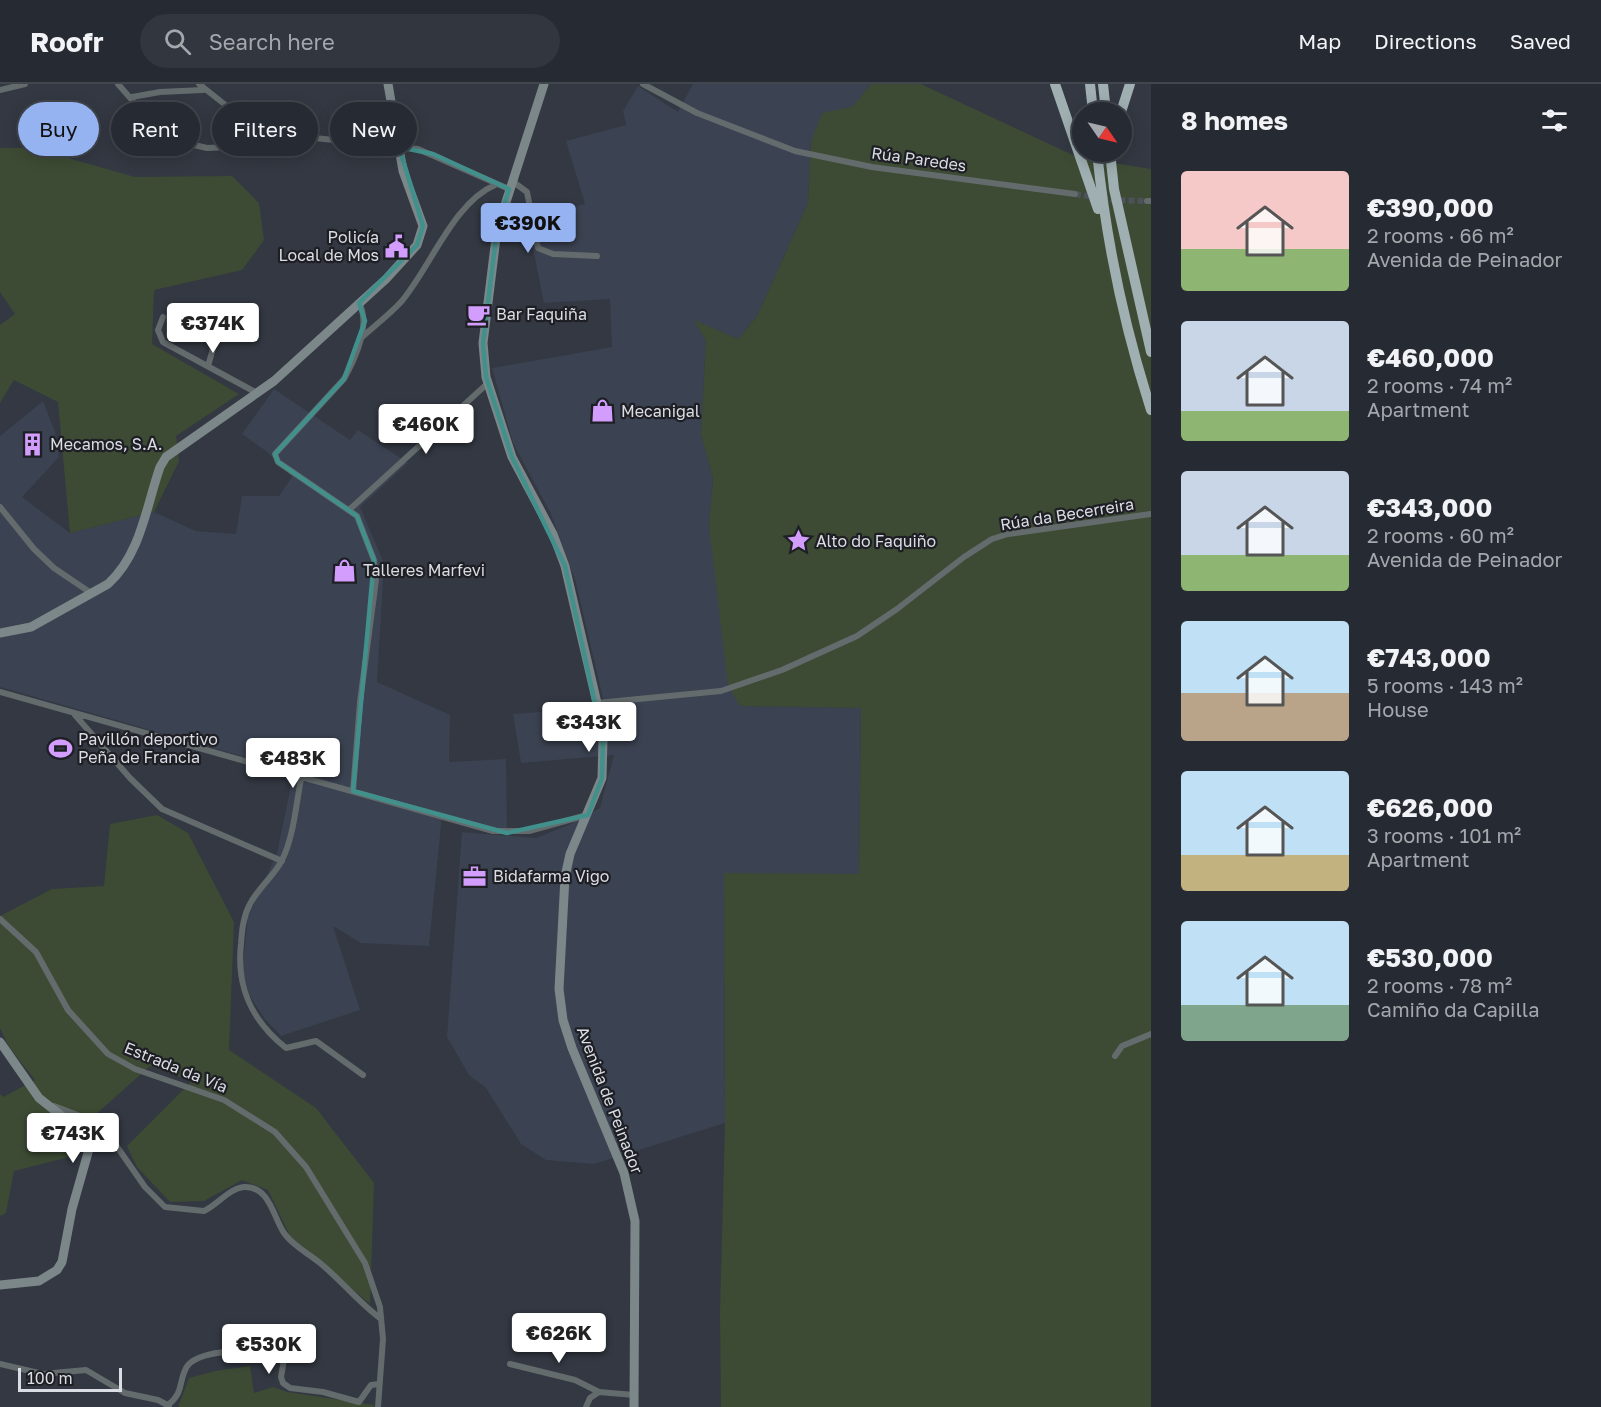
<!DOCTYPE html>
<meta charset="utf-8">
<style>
:root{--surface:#262a32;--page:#32363e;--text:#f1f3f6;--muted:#a4a7ac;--line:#42464d;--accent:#95b2f1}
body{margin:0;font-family:"Golos Text",sans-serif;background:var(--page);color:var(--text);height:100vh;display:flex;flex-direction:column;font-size:22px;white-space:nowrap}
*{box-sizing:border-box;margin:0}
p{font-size:20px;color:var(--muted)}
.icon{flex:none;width:33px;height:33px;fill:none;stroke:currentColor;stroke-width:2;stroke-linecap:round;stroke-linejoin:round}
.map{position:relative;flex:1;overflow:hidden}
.details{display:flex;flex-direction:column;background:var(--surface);width:450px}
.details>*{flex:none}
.banner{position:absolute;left:18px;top:18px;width:570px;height:54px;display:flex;gap:12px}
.needle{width:39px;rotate:124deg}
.controls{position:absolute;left:1072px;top:18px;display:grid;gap:12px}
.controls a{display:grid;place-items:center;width:60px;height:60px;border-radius:50%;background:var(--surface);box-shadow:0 3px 15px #0003,0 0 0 2px var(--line);font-size:30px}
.scale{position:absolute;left:18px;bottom:15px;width:104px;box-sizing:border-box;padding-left:6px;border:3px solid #dbdde4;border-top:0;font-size:16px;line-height:21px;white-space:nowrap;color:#dbdde4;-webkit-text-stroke:4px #1d1f24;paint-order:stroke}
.price{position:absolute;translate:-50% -51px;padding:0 14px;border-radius:6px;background:#fff;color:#222;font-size:20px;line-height:39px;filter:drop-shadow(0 2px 3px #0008)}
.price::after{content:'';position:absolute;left:50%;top:36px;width:18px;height:14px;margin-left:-9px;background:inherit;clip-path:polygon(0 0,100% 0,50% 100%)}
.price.selected{background:var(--accent);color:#111}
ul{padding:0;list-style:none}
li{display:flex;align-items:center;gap:18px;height:150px;padding:0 30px}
li span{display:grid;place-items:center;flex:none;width:168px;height:120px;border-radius:6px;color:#555}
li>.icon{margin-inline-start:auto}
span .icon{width:72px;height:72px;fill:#fffc;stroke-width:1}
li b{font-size:26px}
h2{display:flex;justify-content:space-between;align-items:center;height:72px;padding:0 30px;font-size:26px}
.pill{padding:0 21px;border-radius:27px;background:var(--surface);box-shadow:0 3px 15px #0003,0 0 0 2px var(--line);font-size:21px;line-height:54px}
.pill.selected{background:var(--accent);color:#111}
header{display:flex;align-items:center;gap:36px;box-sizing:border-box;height:84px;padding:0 30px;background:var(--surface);border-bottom:2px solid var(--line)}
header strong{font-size:28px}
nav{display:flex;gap:33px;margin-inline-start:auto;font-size:21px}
.search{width:420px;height:54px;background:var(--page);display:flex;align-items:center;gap:15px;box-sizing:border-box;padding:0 21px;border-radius:33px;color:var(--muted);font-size:22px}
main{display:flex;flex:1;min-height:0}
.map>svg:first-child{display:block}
.built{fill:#3b4251}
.green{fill:#3d4b34}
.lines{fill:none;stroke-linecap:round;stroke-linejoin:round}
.street-tunnel{stroke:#4c515a;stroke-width:6;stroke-dasharray:6 3;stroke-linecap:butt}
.street{stroke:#646b6c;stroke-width:6}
.secondary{stroke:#7c8789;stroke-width:9}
.highway{stroke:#9fafb2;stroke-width:10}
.marked{fill:none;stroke:#42908c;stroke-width:4.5;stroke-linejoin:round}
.labels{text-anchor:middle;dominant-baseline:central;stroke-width:4.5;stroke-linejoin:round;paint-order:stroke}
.street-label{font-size:16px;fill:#dbdde4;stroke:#1d1f24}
.poi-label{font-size:16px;fill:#dbdde4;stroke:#1d1f24;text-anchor:start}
</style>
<header>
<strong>Roofr</strong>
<div class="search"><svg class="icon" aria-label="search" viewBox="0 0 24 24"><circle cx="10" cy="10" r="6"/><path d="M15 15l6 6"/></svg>Search here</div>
<nav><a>Map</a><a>Directions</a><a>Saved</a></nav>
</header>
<main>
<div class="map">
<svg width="1151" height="1323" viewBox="0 0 1151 1323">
<rect width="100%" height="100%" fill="#333842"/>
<path class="built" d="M693,0H871L852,23L811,58L808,119L757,232L738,255L695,237L706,257L701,350L713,394L709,442L740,622L861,624L859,791L724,789L725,1039L594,1080L546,1076L521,1060L486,1004L469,991L447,953L462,748L536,754L571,740L600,724L614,671L521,679L513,630L605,623L575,495L550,428L513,359L492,284L612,263L610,215L544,219L527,135L585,120L566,57L626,41L623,27L638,2L678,28Z
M274,305L350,356L358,346L408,379L360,423L384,479L377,598L450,631L449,678L506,675L507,749L442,732L429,862L361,859L333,842L360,926L281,952L264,934L250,912L242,888L248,833L277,769L294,687L0,603V352L43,317L55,348L59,373L22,413L70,449L154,428L196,447L236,450L242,412H279L292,393L266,367L242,350Z"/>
<path class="green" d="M871,0H921L1077,73L1151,85V1323H721L720,1228L725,1039L724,789L859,790L861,624L740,622L728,601L709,442L713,394L701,350L706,257L694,236L738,255L757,232L808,119L811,58L822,29L852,23Z
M0,64H33L135,93L232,92L259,119L264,156L242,186L154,206L152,260L239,310L176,352L179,377L154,428L70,449L58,318L14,296L0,319V241L15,230L0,208Z
M157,731L188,749L234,838L229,966L316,1024L374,1099L370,1220L290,1152L268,1106L242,1096L204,1117L170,1118L137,1083L127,1062L192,997L150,982L94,1032L77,1071L14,1087L6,1129L0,1132V1010L3,1013L35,996L9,963L0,944V832L52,805L104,802L110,740Z
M250,1282L254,1309L273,1303L287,1308L374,1321V1323H178L189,1294L215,1287Z"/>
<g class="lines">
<path class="street-tunnel" d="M1075,110L1113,116L1147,117"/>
<path class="street" d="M118,0L152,39L190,60L207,64L230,63L296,52L418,65L509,105
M199,0L228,23L264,35L290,53
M643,0L697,29L795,67L872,83L1075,110
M0,6L25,0
M132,13L160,8L203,6
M512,97L527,108L538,164L553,170L597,172
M1147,117H1151
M163,233L158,246L163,258L257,309
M360,255C373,243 389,231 401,218C430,184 454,118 495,101
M208,282L216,254
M0,423L34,465L54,484L91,509
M349,426L488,299
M0,608L493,747H529L587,731
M597,619L721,607L782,586L857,552L897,525L964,473L992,455L1008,450L1151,430
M75,631L130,694L162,725L282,777
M301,695C296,720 294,752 282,776C275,791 258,804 250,820C243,833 242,846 241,860C236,904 252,937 286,964L316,957L363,991
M353,707L360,618L376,496L374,476L357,432L278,378L275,370L344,295C355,275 371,240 359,219
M0,835L36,868L68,926L108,970L135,985L224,1016L275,1048L306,1083L365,1179L380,1223L383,1255L378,1323
M1115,972L1122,962L1151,950
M54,1022L93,1037L104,1044L145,1103L165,1123L204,1127C217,1121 230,1104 244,1103C270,1102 273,1133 284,1149C293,1162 308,1169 320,1179C342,1197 358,1218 381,1235
M0,1280L43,1290L86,1286L125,1309L158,1316L169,1322
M510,1280L575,1296L599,1308
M168,1321C184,1308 178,1300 186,1284C198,1263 258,1267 279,1267L285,1270L281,1293L283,1299L290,1304L323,1308L359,1318L371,1301L379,1300
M586,1323L590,1314L599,1308L634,1311"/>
<path class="secondary" d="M544,0L497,146L483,259L486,293L512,373L553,450L565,482L597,619L603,656L602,694L570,770L565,793L559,905L563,936L572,964L624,1089L635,1137L634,1323
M0,549L31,543L108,500C141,470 146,423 160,383L166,373L274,297L386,195L417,161L423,142L403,87L388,0
M0,958L39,1014L82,1048L89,1065L72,1125L62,1178L57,1186L39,1197L0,1201"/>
<path class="highway" d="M1055,0L1098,125
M1090,0L1093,28
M1103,0L1106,28
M1121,28L1130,0
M1097,68C1106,156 1124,242 1151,326
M1110,68L1114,105L1151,268"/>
</g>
<path class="marked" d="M399,63L433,70L509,105L497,146L483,259L486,293L512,373L565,482L603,656L602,694L588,731L507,749L353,707L374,476L357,432L278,378L275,370L344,295L365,237L359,219L417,161L423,142Z"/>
<defs>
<symbol id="civic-bare" viewBox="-9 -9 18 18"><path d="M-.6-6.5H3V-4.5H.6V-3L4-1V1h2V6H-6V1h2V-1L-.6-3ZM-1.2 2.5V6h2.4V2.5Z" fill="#d29dfd" stroke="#1d1f24" stroke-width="2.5" paint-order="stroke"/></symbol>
<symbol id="cafe-bare" viewBox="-9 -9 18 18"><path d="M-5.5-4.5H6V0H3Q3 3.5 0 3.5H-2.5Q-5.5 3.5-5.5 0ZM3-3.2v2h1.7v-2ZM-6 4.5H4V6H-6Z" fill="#d29dfd" stroke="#1d1f24" stroke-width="2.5" paint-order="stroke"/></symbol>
<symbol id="shop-bare" viewBox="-9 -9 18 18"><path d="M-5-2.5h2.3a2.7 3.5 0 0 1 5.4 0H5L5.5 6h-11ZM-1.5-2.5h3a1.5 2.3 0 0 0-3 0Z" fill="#d29dfd" stroke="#1d1f24" stroke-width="2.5" paint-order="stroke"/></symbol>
<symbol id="building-bare" viewBox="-9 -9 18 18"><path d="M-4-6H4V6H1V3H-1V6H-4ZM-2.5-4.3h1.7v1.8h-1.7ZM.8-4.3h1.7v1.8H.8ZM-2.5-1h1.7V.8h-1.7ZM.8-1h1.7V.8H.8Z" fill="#d29dfd" stroke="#1d1f24" stroke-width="2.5" paint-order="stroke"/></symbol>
<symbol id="sight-bare" viewBox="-9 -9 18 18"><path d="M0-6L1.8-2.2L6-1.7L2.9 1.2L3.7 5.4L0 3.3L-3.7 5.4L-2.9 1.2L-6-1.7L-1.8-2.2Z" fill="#d29dfd" stroke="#1d1f24" stroke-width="2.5" paint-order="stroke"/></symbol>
<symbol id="stadium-bare" viewBox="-9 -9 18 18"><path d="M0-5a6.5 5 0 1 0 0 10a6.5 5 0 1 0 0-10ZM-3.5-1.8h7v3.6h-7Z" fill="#d29dfd" stroke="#1d1f24" stroke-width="2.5" paint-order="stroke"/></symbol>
<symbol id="office-bare" viewBox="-9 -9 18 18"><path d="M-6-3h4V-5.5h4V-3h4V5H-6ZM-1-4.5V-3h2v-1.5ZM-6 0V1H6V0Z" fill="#d29dfd" stroke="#1d1f24" stroke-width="2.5" paint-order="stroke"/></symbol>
</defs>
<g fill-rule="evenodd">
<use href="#civic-bare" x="380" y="146" width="33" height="33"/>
<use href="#cafe-bare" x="462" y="214" width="33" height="33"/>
<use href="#shop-bare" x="586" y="310" width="33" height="33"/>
<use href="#building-bare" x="16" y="344" width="33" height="33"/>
<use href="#sight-bare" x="782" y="440" width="33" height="33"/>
<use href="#shop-bare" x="328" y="470" width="33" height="33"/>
<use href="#stadium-bare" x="44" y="648" width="33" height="33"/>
<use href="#office-bare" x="458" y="776" width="33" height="33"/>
</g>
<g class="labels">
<g class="street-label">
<text transform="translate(919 75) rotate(8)">Rúa Paredes</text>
<text transform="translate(1067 430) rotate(-9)">Rúa da Becerreira</text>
<text transform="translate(176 983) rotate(22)">Estrada da Vía</text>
<text transform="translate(610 1016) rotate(69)">Avenida de Peinador</text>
</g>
<g class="poi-label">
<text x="379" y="153" text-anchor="end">Policía<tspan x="379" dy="18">Local de Mos</tspan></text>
<text x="496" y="230">Bar Faquiña</text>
<text x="621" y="327">Mecanigal</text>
<text x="50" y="360">Mecamos, S.A.</text>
<text x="816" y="457">Alto do Faquiño</text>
<text x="363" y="486">Talleres Marfevi</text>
<text x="78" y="655">Pavillón deportivo<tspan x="78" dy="18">Peña de Francia</tspan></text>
<text x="493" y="792">Bidafarma Vigo</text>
</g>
</g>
</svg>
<div class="controls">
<a><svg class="needle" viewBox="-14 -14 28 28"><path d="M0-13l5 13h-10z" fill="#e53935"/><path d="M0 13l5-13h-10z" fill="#a4a7ac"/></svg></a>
</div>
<div class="scale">100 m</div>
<b class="price selected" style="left:528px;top:170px">€390K</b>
<b class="price" style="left:213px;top:270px">€374K</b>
<b class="price" style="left:426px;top:371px">€460K</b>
<b class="price" style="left:589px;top:669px">€343K</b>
<b class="price" style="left:293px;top:705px">€483K</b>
<b class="price" style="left:73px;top:1080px">€743K</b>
<b class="price" style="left:559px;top:1280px">€626K</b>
<b class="price" style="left:269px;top:1291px">€530K</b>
<div class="banner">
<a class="pill selected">Buy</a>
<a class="pill">Rent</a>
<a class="pill">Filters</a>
<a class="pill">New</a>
</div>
</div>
<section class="details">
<h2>8 homes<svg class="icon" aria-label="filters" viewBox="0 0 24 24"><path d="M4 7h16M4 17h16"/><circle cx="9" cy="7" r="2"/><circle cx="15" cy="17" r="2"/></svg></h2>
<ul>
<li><span style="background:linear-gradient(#f6c9c9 65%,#8fb573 0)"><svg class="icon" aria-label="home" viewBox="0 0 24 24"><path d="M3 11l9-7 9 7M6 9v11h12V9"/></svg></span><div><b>€390,000</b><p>2 rooms · 66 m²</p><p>Avenida de Peinador</p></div></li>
<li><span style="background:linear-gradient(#c9d6e8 75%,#8fb573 0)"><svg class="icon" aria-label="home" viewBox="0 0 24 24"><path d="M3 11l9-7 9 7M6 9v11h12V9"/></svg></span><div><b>€460,000</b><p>2 rooms · 74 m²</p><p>Apartment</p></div></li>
<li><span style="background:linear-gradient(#c9d6e8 70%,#8fb573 0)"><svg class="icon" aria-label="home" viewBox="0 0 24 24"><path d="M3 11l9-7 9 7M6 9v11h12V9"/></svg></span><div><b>€343,000</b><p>2 rooms · 60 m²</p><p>Avenida de Peinador</p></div></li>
<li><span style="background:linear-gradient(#bfe0f5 60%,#b9a48a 0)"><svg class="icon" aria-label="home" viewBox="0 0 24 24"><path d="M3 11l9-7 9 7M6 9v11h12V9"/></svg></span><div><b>€743,000</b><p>5 rooms · 143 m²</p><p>House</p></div></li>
<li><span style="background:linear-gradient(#bfe0f5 70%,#c2b280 0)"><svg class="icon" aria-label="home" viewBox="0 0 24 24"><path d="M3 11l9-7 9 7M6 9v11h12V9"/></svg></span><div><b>€626,000</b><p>3 rooms · 101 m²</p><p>Apartment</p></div></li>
<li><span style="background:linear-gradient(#bfe0f5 70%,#7fa58c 0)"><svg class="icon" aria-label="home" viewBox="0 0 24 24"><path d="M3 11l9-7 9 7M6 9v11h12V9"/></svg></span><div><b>€530,000</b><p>2 rooms · 78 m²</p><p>Camiño da Capilla</p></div></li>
</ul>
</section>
</main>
